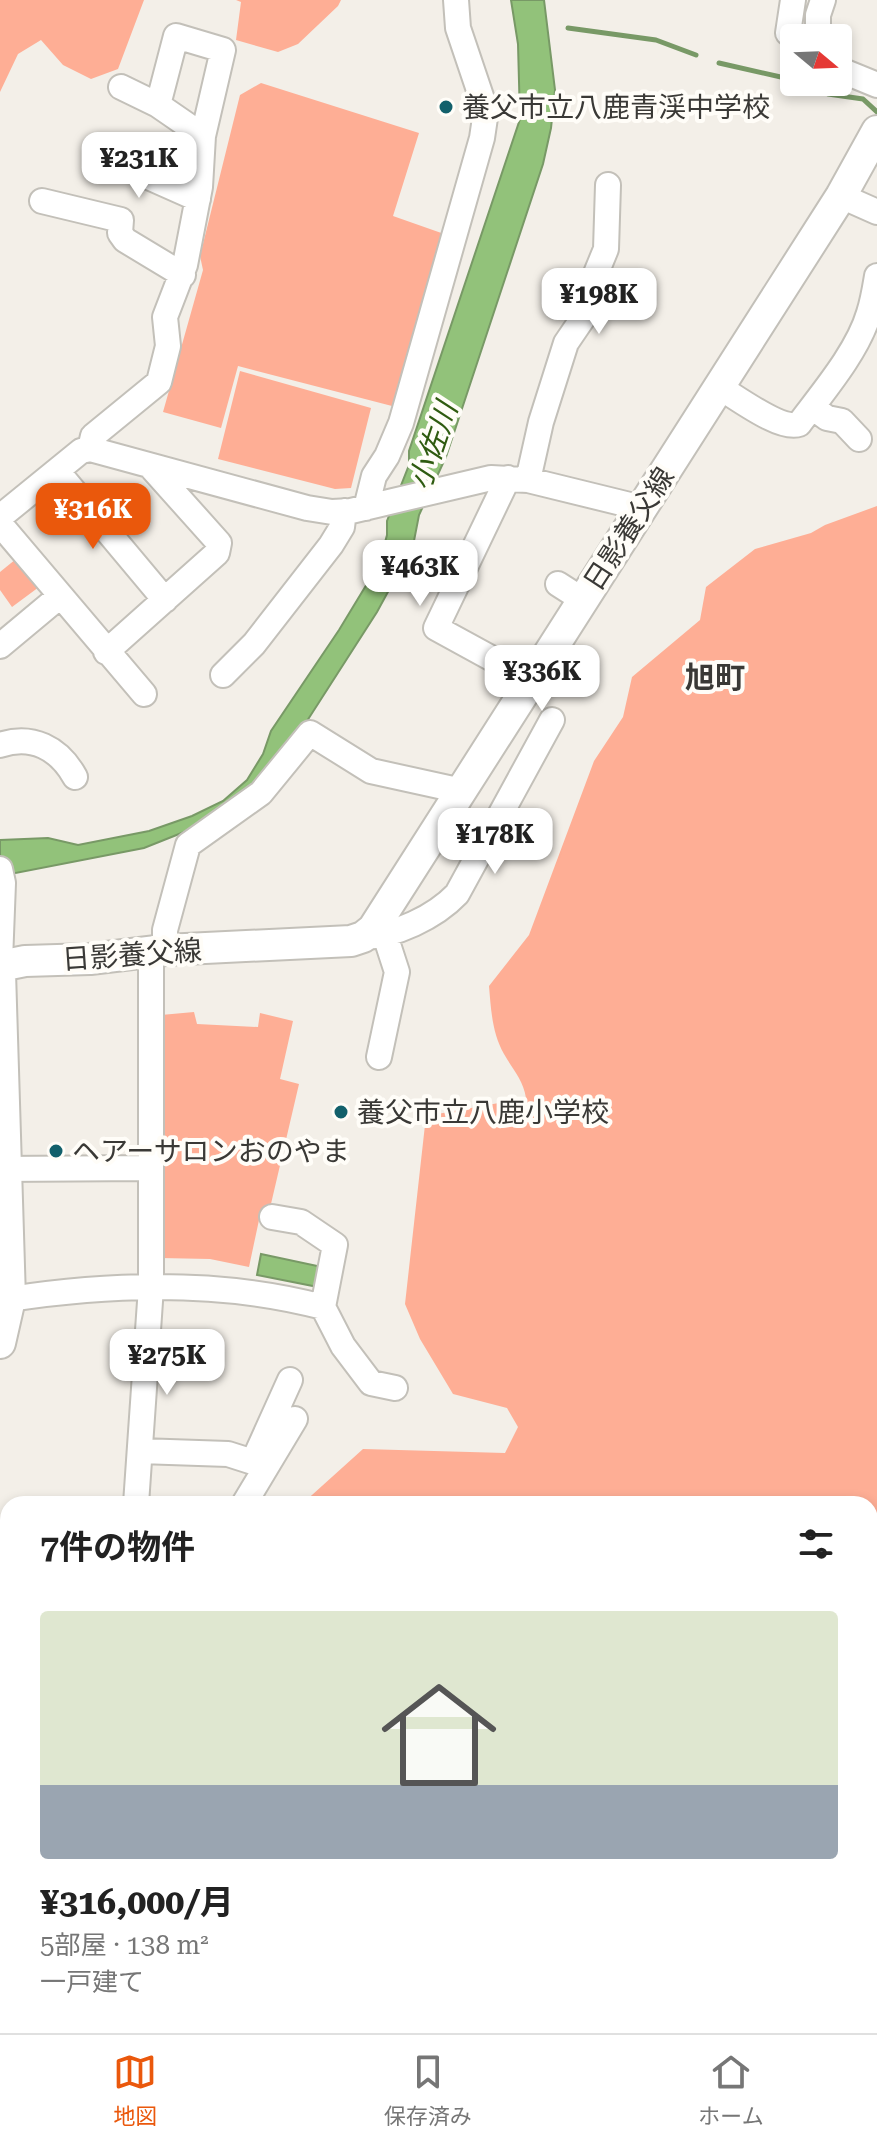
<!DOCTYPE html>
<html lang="ja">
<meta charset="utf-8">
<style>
:root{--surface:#fff;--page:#f2f2f2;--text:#222;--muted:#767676;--line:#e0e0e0;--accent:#ea580c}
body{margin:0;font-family:"Roboto Serif","Noto Sans JP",serif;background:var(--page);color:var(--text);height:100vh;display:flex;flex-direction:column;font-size:30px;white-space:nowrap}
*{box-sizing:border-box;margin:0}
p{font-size:26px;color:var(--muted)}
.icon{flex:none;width:44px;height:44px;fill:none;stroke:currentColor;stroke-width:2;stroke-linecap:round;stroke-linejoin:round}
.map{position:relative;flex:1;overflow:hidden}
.details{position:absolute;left:0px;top:1496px;width:878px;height:538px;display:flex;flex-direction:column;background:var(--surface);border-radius:24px 24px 0 0;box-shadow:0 4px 12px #0003}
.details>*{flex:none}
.needle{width:52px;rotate:109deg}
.controls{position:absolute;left:780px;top:24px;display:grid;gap:16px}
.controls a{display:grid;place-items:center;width:72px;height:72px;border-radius:8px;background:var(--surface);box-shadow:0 4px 12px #0003;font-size:40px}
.price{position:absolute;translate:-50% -68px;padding:0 18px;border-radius:16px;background:#fff;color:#222;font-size:26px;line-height:52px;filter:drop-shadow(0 2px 4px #0008)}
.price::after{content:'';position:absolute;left:50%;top:48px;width:24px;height:18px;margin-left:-12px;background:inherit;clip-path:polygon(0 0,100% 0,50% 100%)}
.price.current{background:var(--accent);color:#fff}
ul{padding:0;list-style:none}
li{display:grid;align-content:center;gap:16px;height:424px;padding:0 40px}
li+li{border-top:2px solid var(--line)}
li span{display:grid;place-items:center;height:248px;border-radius:8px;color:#555}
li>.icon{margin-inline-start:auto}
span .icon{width:144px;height:144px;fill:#fffc;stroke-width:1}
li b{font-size:34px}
h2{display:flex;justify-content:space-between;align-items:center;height:96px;padding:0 40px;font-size:34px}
.dock{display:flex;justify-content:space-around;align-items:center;height:112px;border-top:2px solid var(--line);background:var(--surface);font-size:22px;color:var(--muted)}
.dock a{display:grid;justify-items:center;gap:4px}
.dock .current{color:var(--accent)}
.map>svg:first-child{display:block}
.green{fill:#feae95}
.water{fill:#92c27a;stroke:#789966;stroke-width:2}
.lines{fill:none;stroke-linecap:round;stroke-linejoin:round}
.stream{stroke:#789966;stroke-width:5}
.minor-casing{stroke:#c3c0b9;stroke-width:28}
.major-casing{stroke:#c3c0b9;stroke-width:34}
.minor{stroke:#fff;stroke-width:24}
.major{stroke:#fff;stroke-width:30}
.poi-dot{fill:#12606b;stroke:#fffdf8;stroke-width:3}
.labels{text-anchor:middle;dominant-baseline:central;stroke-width:8;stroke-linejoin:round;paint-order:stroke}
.poi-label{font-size:28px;fill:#3a3936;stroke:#fffdf8;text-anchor:start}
.street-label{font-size:28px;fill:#3a3936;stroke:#fffdf8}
.water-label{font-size:30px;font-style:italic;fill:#2f5b10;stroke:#fffdf8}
.neighbourhood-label{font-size:30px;font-weight:bold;fill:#3a3936;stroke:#fffdf8}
</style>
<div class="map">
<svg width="877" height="2033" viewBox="0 0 877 2033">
<rect width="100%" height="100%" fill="#f3efe8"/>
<path class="green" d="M0,0H144L118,69L91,79L63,65L41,40L18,54L0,92Z
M236,0H341L338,6L298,44L278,52L236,40L241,2Z
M261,83L419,133L393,216L447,235L392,406L238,366L221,428L163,412L203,270L200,256L240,95Z
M240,371L371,408L351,488L335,489L218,459Z
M877,506V2033H0V1801L4,1786L8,1784V2026H870V1504H302L363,1449L505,1453L518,1427L507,1408L453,1394L420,1339L405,1304L426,1116L526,1098C523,1079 513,1070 504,1054C492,1033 491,1009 489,986L529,935L594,761L623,717L632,677L700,620L706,587L755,549L811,533L825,525Z
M16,559L39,587L12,607L0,590V572Z
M194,1012L197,1024L258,1027L260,1013L293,1021L280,1079L299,1084L267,1221L259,1220L249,1267L210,1259L160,1258L161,1015Z"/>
<path class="water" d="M511,0H544L555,90L551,128L543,164L446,457L419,515L413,546L377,612L307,721L256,786L189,830L144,848L0,876V840L48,838L78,845L149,831L192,816L223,801L247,780L263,754L271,731L339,630L379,564L387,535V521L409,465V451L520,119L518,44Z
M261,1254L322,1267L318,1287L257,1275Z"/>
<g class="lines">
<path class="stream" d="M568,28L656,40L696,55
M719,63L794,80
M815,82H820
M828,94L863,99L877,112"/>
<defs>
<path id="minor" d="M788,33L793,0
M818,38V15L823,0
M838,69L877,85
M121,87L158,105L203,136
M101,156L198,199
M841,196L877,212
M42,201L121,220L120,233L125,240L183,275
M719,387C736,397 781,431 799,424C823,392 858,351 869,313C873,301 875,288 877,276
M812,407L827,418L842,421L859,439
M90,449L93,436L159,382L168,346L165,317L185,265L200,187L203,136L223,50L176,36L158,105
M57,471L165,600
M508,478L436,628L531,680
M528,480L541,422L566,343L583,318L588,293L606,249L608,185
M366,508L374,476L387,456L401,423L482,138L486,111L458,28L456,0
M0,517L81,451L90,449L307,508L332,512L351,511L491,478L528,480L642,508
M0,524L144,694
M558,584L583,600
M0,646L60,596
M106,652L217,553L219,543L151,467
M223,675L254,644L331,545L342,527L344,511
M0,745C32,734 59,748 75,777
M0,869L3,883L0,961
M363,937C395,936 435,917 457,894L552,720
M165,950V930L188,845L261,793L310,733L371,771L462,791
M379,1057L397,972L385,935
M0,1169L149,1168
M272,1217L301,1222L335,1245L323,1307
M10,1299C114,1283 221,1280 323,1307L343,1346L371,1383L395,1388
M140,1451L228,1454L253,1462L290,1380
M136,1504L151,1287V952
M244,1504L295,1419
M0,1592L8,1595"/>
<path id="major" d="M0,966L25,961L90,959L165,950L351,941L363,937L373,929L841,196L877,131
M0,972L10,1299L0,1343"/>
</defs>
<use href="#minor" class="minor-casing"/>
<use href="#major" class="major-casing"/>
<use href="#minor" class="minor"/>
<use href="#major" class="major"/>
</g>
<g class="poi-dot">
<circle cx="446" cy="107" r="8"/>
<circle cx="341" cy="1112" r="8"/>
<circle cx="56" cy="1151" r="8"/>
</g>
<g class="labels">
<g class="poi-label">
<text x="462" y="107">養父市立八鹿青渓中学校</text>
<text x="357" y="1112">養父市立八鹿小学校</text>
<text x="72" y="1151">ヘアーサロンおのやま</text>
</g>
<g class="street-label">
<text transform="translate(629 529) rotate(-57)">日影養父線</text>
<text transform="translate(132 955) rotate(-4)">日影養父線</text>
</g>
<g class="water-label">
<text transform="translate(433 446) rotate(-71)">小佐川</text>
</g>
<g class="neighbourhood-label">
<text x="715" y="677">旭町</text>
</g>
</g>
</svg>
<div class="controls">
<a><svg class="needle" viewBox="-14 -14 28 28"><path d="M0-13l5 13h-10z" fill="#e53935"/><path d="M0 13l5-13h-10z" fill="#767676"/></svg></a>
</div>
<b class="price" style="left:139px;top:200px">¥231K</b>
<b class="price" style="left:599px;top:336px">¥198K</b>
<b class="price current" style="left:93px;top:551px">¥316K</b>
<b class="price" style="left:420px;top:608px">¥463K</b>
<b class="price" style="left:542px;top:713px">¥336K</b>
<b class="price" style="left:495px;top:876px">¥178K</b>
<b class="price" style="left:167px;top:1397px">¥275K</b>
<section class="details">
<h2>7件の物件<svg class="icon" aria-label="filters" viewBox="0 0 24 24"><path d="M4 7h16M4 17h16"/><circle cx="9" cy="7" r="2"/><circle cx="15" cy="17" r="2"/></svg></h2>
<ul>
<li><span style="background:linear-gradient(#dfe7d0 70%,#9aa5b1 0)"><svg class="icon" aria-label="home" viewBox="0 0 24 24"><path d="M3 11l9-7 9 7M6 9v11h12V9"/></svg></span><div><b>¥316,000/月</b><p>5部屋 · 138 m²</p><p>一戸建て</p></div></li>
</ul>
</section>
</div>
<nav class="dock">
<a class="current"><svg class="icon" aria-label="map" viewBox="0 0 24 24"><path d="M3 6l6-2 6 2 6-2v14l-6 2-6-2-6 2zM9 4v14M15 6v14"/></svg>地図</a>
<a><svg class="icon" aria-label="saved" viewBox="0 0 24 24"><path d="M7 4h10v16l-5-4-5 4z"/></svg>保存済み</a>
<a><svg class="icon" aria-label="home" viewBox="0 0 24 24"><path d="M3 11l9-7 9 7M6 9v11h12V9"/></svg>ホーム</a>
</nav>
